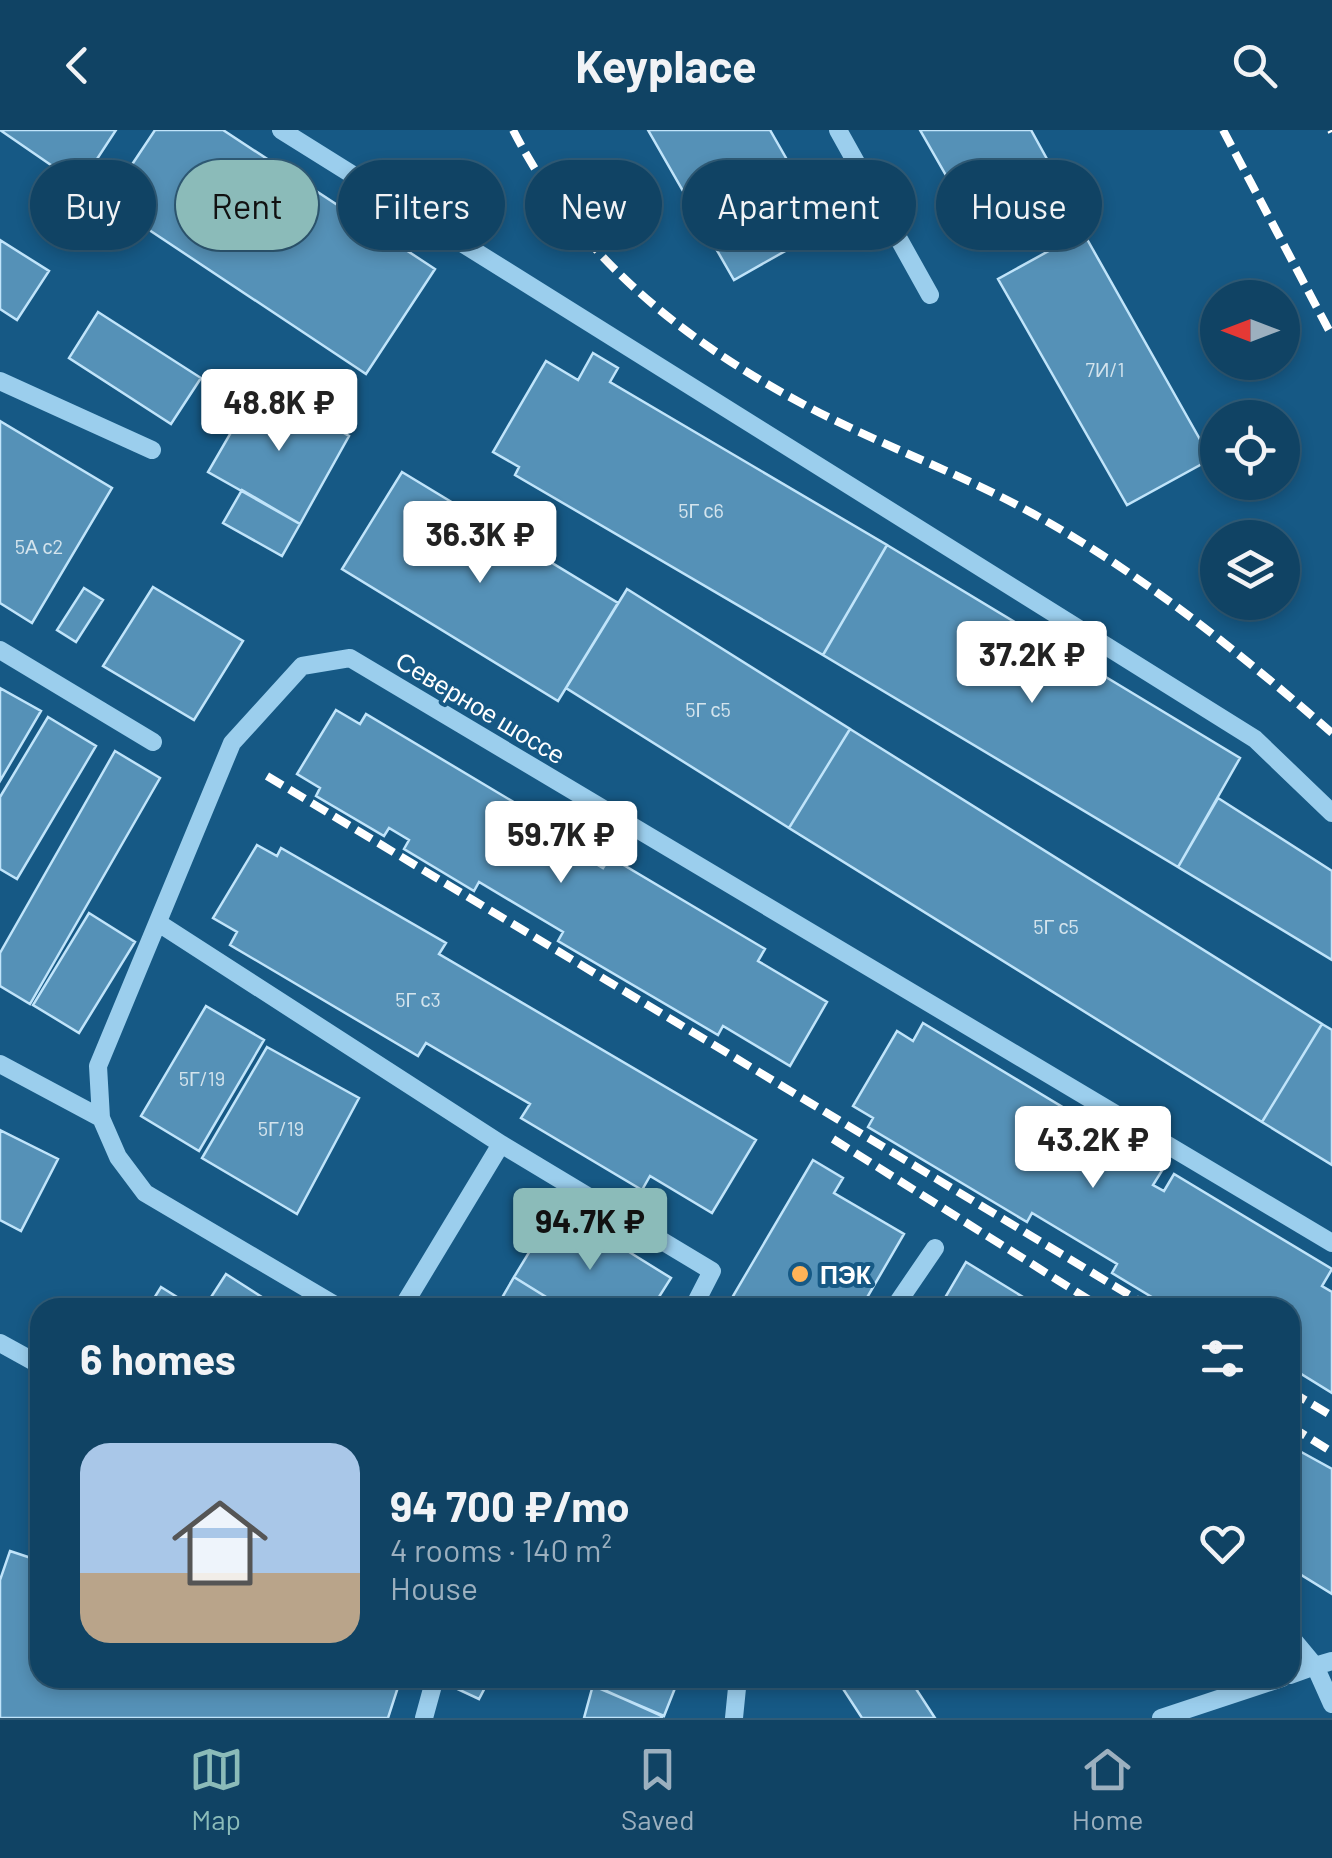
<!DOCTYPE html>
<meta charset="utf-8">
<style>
:root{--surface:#104364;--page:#1e4e6d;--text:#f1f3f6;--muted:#9cb0bf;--line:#305c78;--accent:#8bbbb9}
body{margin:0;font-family:Barlow,sans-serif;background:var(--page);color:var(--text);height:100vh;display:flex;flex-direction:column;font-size:38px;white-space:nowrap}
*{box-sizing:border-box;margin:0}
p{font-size:32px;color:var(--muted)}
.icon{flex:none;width:55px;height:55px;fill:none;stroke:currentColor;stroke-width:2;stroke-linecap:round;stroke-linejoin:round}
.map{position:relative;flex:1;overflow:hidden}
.panel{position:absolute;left:30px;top:1168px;width:1270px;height:390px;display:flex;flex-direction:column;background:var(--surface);border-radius:30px;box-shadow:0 5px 15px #0003,0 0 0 2px var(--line)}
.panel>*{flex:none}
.banner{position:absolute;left:30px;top:30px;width:1272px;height:90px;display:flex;gap:20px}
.needle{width:65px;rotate:270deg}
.fabs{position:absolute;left:1200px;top:150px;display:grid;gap:20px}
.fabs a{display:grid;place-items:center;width:100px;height:100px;border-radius:50%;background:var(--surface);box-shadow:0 5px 15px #0003,0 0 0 2px var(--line);font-size:50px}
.price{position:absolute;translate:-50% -85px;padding:0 22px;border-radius:10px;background:#fff;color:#222;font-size:32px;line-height:65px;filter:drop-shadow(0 2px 5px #0008)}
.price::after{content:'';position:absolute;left:50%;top:60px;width:30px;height:22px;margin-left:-15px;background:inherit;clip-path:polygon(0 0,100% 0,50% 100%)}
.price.on{background:var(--accent);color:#111}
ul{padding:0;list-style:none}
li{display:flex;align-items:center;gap:30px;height:250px;padding:0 50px}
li+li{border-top:2px solid var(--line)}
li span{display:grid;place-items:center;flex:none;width:280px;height:200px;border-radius:30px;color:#555}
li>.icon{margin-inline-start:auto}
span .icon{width:120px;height:120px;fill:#fffc;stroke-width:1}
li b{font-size:42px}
h2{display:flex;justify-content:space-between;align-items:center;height:120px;padding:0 50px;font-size:42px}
.tag{padding:0 35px;border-radius:45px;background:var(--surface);box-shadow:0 5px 15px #0003,0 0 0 2px var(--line);font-size:35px;line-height:90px}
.tag.on{background:var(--accent);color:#111}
header{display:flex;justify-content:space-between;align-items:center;height:130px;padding:0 50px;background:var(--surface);font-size:45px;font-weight:700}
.dock{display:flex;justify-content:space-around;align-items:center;height:140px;border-top:2px solid var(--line);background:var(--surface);font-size:28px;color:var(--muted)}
.dock a{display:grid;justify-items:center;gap:5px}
.dock .on{color:var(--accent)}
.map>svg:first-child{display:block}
.building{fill:#5591b7;stroke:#c0e4fa;stroke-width:2.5}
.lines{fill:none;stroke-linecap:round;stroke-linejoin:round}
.minor{stroke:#9bceed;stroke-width:18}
.rail{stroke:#fff;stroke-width:8;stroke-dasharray:18 8;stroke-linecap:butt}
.poi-dot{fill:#ffb357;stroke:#165985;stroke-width:4}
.labels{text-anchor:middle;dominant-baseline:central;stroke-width:8;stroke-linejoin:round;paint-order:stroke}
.number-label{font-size:20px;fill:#d4e4ed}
.street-label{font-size:25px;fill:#fff;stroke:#165985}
.poi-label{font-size:25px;font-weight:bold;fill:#fff;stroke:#165985;text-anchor:start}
</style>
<header><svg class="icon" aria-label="back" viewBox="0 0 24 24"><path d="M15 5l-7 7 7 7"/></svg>Keyplace<svg class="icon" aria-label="search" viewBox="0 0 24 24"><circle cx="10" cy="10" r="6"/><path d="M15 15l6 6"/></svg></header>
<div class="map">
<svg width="1332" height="1588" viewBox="0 0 1332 1588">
<rect width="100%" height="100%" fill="#165985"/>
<path class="building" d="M0,0H116L80,55Z
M155,0H223L435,139L366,244L107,72Z
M648,0H770L826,98L734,150Z
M920,0H1031L1058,49L975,96Z
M1083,102L1211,329L1127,375L998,149Z
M0,110L49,141L17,190L0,179Z
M98,182L201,248L171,294L69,228Z
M593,223L618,238L610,252L887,415L823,525L515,345L519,337L493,322L546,231L578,250Z
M259,254L349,306L300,394L208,342Z
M0,291L112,358L32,493L0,473Z
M402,342L618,473L558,571L342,439Z
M242,360L300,394L282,426L223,393Z
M887,415L1240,628L1178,737L823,525Z
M153,457L243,511L194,590L103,536Z
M84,458L103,470L76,512L57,500Z
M627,459L850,599L789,698L566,558Z
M0,558L41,581L0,651Z
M336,580L360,594L366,584L522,677L516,687L603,738L610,727L765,819L758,831L827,872L790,936L723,896L718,905L558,811L563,802L479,752L474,761L404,719L409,710L389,698L384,706L316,666L320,658L297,644Z
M48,587L96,616L17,749L0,739V667Z
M850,599L1322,894L1262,992L789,698Z
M115,621L160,648L30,874L0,856V823Z
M1218,668L1332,741V830L1178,737Z
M257,715L277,726L281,718L446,813L439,824L756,1010L712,1083L650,1046L642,1060L521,988L530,974L426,913L418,926L230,815L237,802L213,788Z
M89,783L135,812L79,903L33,875Z
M206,876L264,910L199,1021L141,986Z
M923,893L1104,1002L1094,1019L1123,1037L1132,1021L1163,1039L1153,1055L1164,1061L1174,1044L1332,1139L1322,1156L1332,1162V1263L1290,1237V1178H1170L1112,1143L1117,1134L1032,1083L1027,1092L868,997L873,988L853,976L897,901L913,911Z
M1322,894L1332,900V1035L1262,992Z
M267,917L359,968L297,1084L202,1028Z
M0,1000L58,1029L21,1101L0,1090Z
M813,1030L843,1048L834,1063L904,1104L861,1178H726Z
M547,1093L580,1114L589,1097L671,1148L652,1178H564L514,1147Z
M966,1132L1041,1178H939Z
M226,1144L279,1178H204Z
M514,1147L564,1178H496Z
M161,1157L185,1172L182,1178H148Z
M1294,1318L1332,1339V1464L1290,1438V1324Z
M10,1421L40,1431V1548H381L399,1554L388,1588H0V1450Z
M458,1548H490L479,1569L453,1557Z
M575,1548H679L664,1586Z
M836,1548H909L935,1588H862Z
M593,1555L662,1586V1588H584Z"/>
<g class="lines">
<path class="minor" d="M281,0L1255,609L1332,683
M838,0L930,165
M0,251L152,320
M0,520L153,612
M160,794L501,1014L712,1141L693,1178
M0,934L101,988
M340,1178L145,1063L118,1027L101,988L98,936L232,613L302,536L350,528L1332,1113
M402,1178L501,1014
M894,1178L935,1118
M0,1213L40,1235
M1290,1506L1315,1536L1290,1545
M1332,1531L1315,1536L1332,1574
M424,1588L435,1548
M734,1588L738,1548
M1161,1588L1282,1548"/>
<path class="rail" d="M513,0C581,132 690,216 820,283C895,321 974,349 1046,391C1150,450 1242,525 1332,603
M1223,0L1332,206
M1331,0L1332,2
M267,646L1151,1178
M833,1009L1102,1178
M1290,1261L1332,1286
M1290,1296L1332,1322"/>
</g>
<circle class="poi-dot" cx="800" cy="1144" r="10"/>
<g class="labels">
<g class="number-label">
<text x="1105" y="239">7И/1</text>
<text x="701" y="380">5Г с6</text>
<text x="39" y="416">5А с2</text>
<text x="708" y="579">5Г с5</text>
<text x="1056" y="796">5Г с5</text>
<text x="418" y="869">5Г с3</text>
<text x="202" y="948">5Г/19</text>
<text x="281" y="998">5Г/19</text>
</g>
<g class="street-label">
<text transform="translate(481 577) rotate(31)">Северное шоссе</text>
</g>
<g class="poi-label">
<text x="820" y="1144">ПЭК</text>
</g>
</g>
</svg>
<div class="fabs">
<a><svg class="needle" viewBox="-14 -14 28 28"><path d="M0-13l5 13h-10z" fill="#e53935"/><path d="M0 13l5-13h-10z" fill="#9cb0bf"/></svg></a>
<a><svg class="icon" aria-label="locate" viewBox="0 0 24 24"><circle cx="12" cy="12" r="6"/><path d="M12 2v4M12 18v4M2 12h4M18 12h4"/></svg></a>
<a><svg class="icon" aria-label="layers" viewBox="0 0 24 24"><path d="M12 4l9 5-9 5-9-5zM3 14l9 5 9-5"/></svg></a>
</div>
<b class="price" style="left:279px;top:324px">48.8K ₽</b>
<b class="price" style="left:480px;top:456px">36.3K ₽</b>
<b class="price" style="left:1032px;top:576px">37.2K ₽</b>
<b class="price" style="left:561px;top:756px">59.7K ₽</b>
<b class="price" style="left:1093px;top:1061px">43.2K ₽</b>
<b class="price on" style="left:590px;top:1143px">94.7K ₽</b>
<div class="banner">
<a class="tag">Buy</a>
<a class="tag on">Rent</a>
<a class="tag">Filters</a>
<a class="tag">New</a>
<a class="tag">Apartment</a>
<a class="tag">House</a>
</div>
<section class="panel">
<h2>6 homes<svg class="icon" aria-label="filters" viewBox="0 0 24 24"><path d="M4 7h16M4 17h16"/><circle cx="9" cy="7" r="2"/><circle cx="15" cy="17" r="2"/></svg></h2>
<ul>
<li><span style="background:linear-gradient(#a9c7e8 65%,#b9a48a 0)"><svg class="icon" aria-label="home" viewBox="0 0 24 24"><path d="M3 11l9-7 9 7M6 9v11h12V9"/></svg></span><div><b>94 700 ₽/mo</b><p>4 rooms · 140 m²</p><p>House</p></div><svg class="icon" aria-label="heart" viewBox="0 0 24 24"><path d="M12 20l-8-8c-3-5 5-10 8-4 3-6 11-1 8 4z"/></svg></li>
</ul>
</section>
</div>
<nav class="dock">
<a class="on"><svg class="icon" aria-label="map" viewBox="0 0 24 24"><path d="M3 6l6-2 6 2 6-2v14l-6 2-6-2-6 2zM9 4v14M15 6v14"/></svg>Map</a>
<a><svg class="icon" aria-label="saved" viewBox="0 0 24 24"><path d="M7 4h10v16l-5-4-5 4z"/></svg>Saved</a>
<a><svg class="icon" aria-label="home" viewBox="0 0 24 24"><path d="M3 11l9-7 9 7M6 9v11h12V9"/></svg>Home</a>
</nav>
